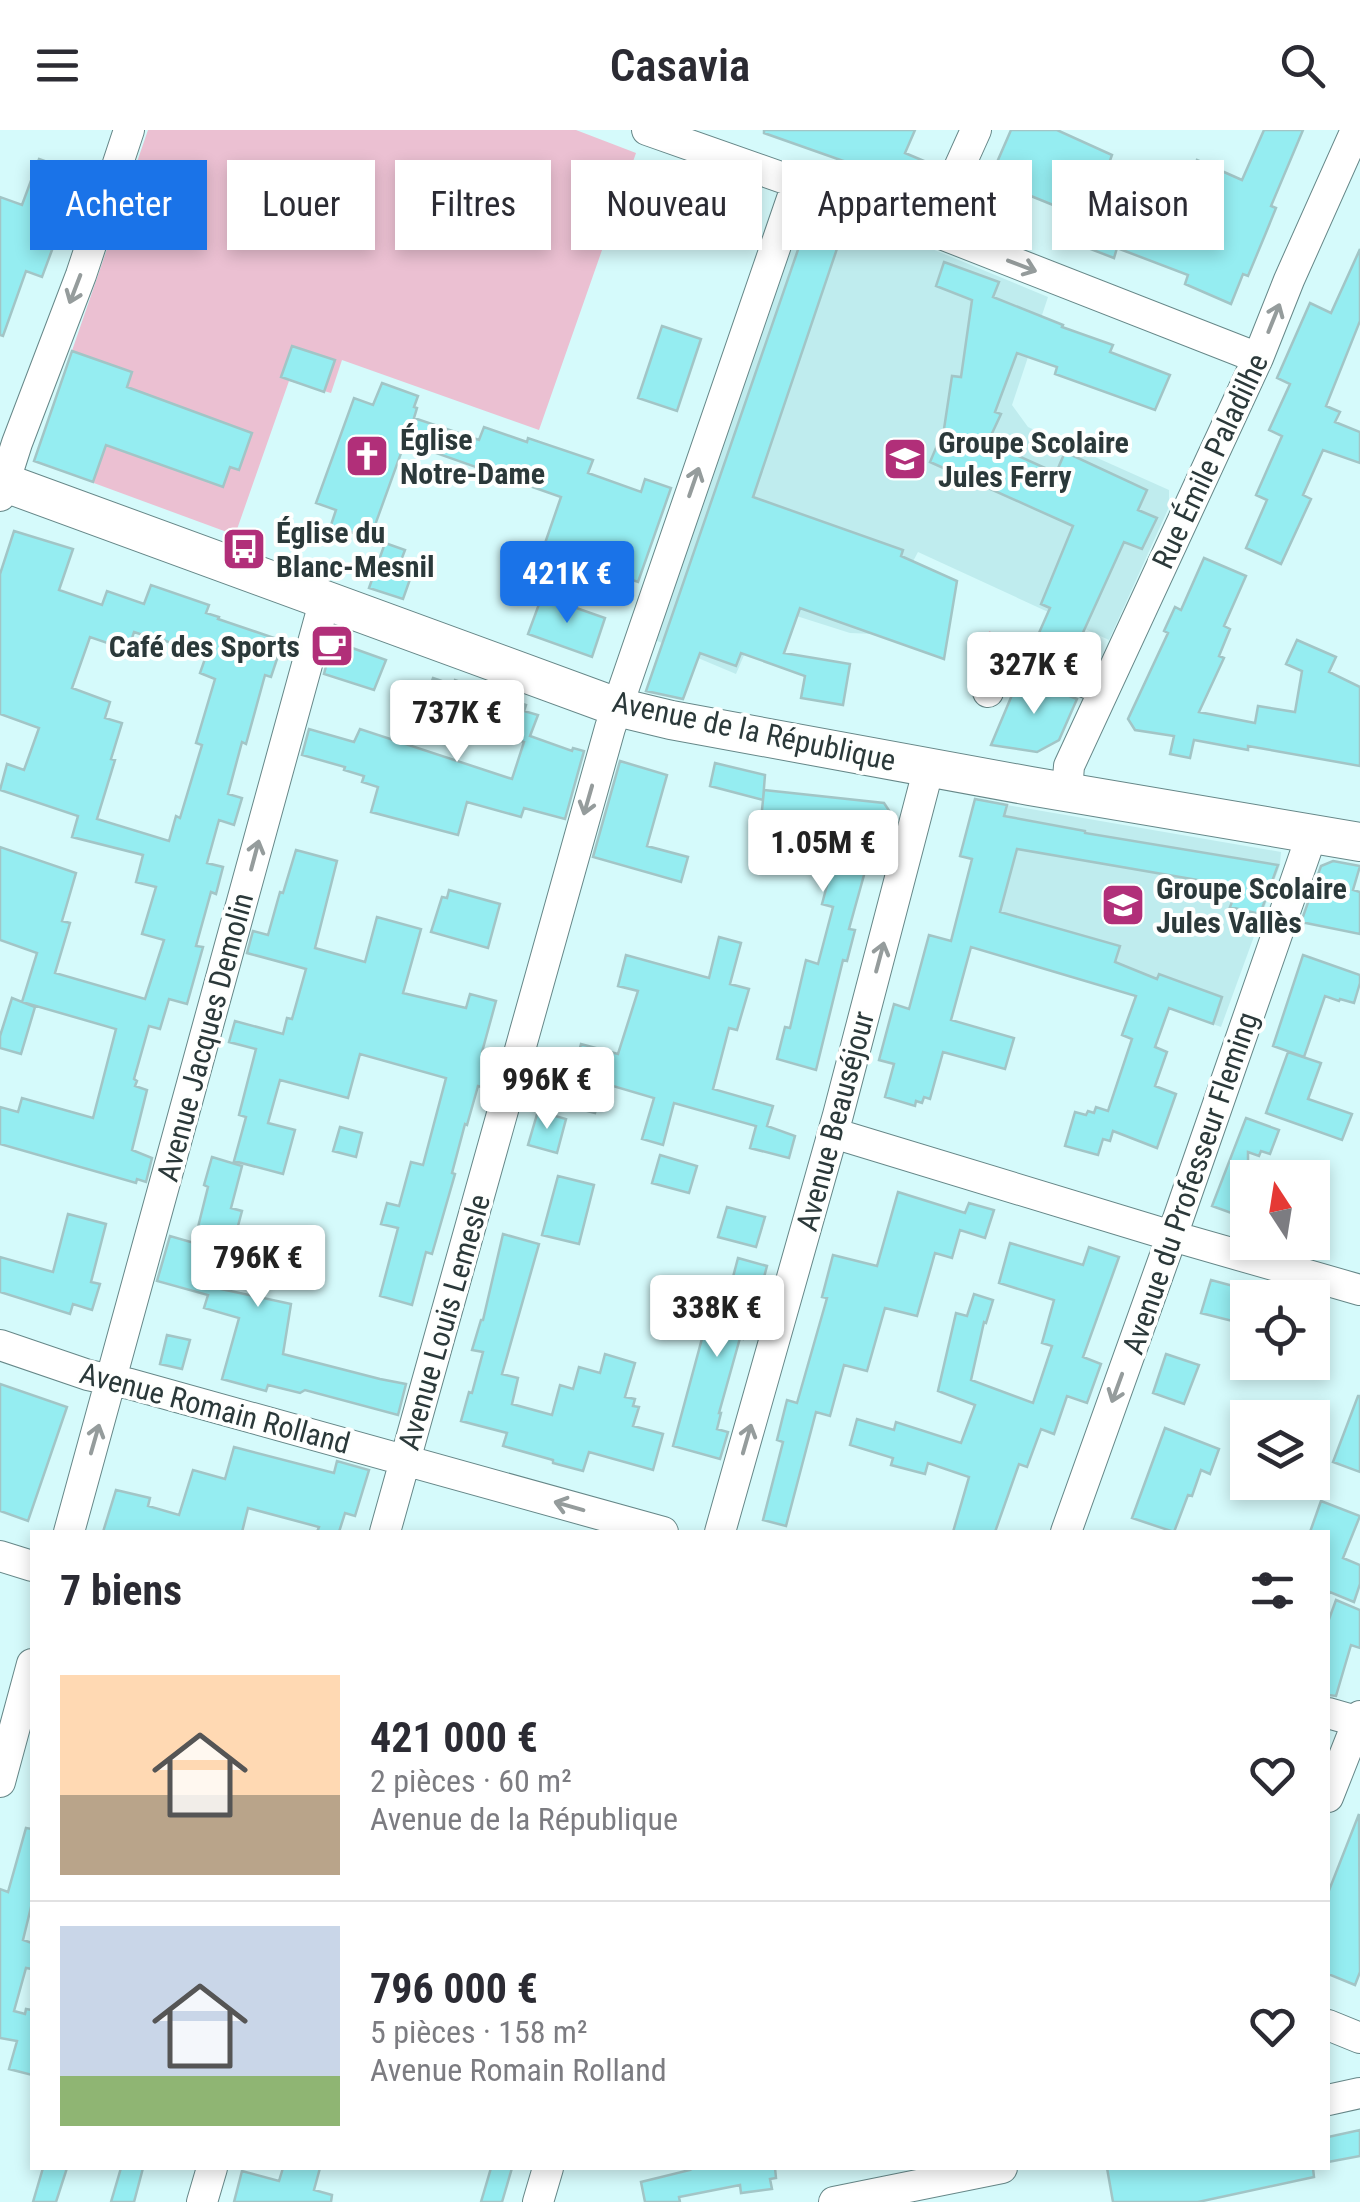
<!DOCTYPE html>
<html lang="fr">
<meta charset="utf-8">
<style>
:root{--surface:#fff;--page:#f7f7f7;--text:#2b2b33;--muted:#7c7c81;--line:#e1e1e2;--accent:#1a73e8}
body{margin:0;font-family:"Roboto Condensed",sans-serif;background:var(--page);color:var(--text);height:100vh;display:flex;flex-direction:column;font-size:38px;white-space:nowrap}
*{box-sizing:border-box;margin:0}
p{font-size:32px;color:var(--muted)}
.icon{flex:none;width:55px;height:55px;fill:none;stroke:currentColor;stroke-width:2;stroke-linecap:round;stroke-linejoin:round}
.map{position:relative;flex:1;overflow:hidden}
.panel{position:absolute;left:30px;top:1400px;width:1300px;height:640px;display:flex;flex-direction:column;background:var(--surface);border-radius:0px;box-shadow:0 5px 15px #0003}
.panel>*{flex:none}
.guide{position:absolute;left:30px;top:30px;width:1300px;height:90px;display:flex;gap:20px}
.needle{width:65px;rotate:348deg}
.controls{position:absolute;left:1230px;top:1030px;display:grid;gap:20px}
.controls a{display:grid;place-items:center;width:100px;height:100px;border-radius:0px;background:var(--surface);box-shadow:0 5px 15px #0003;font-size:50px}
.price{position:absolute;translate:-50% -85px;padding:0 22px;border-radius:10px;background:#fff;color:#222;font-size:32px;line-height:65px;filter:drop-shadow(0 2px 5px #0008)}
.price::after{content:'';position:absolute;left:50%;top:60px;width:30px;height:22px;margin-left:-15px;background:inherit;clip-path:polygon(0 0,100% 0,50% 100%)}
.price.selected{background:var(--accent);color:#fff}
ul{padding:0;list-style:none}
li{display:flex;align-items:center;gap:30px;height:250px;padding:0 30px}
li+li{border-top:2px solid var(--line)}
li span{display:grid;place-items:center;flex:none;width:280px;height:200px;border-radius:0px;color:#555}
li>.icon{margin-inline-start:auto}
span .icon{width:120px;height:120px;fill:#fffc;stroke-width:1}
li b{font-size:42px}
h2{display:flex;justify-content:space-between;align-items:center;height:120px;padding:0 30px;font-size:42px}
.chip{padding:0 35px;border-radius:0px;background:var(--surface);box-shadow:0 5px 15px #0003;font-size:35px;line-height:90px}
.chip.selected{background:var(--accent);color:#fff}
header{display:flex;justify-content:space-between;align-items:center;height:130px;padding:0 30px;background:var(--surface);font-size:45px;font-weight:600}
.map>svg:first-child{display:block}
.built{fill:#bfecee}
.green{fill:#ebc0d2}
.building{fill:#95edf1;stroke:#a2c5c6;stroke-width:2.5;fill-rule:evenodd}
.lines{fill:none;stroke-linecap:round;stroke-linejoin:round}
.minor-casing{stroke:#668788;stroke-width:32}
.major-casing{stroke:#668788;stroke-width:40}
.minor{stroke:#fff;stroke-width:30}
.major{stroke:#fff;stroke-width:38}
.oneway{stroke:#959c9c}
.labels{text-anchor:middle;dominant-baseline:central;stroke-width:8;stroke-linejoin:round;paint-order:stroke}
.poi-label{font-size:30px;font-weight:bold;fill:#2b393a;stroke:#fefffe;text-anchor:start}
.street-label{font-size:30px;fill:#2b393a;stroke:#fefffe}
</style>
<header><svg class="icon" aria-label="menu" viewBox="0 0 24 24"><path d="M4 6h16M4 12h16M4 18h16"/></svg>Casavia<svg class="icon" aria-label="search" viewBox="0 0 24 24"><circle cx="10" cy="10" r="6"/><path d="M15 15l6 6"/></svg></header>
<div class="map">
<svg width="1360" height="2072" viewBox="0 0 1360 2072">
<rect width="100%" height="100%" fill="#d5fafb"/>
<path class="built" d="M803,71L925,116L1048,167L1012,275L1028,297L1169,360V377L1109,510L918,422L874,504L850,503L765,476L736,544L648,507Z
M1007,675L1281,722L1280,735L1221,897L1108,856L970,816Z"/>
<path class="green" d="M148,0H576L636,23L539,300L342,230L331,263L289,251L235,405L34,331Z
M989,501L1032,519L1012,565V560L991,557L980,560Z"/>
<path class="building" d="M764,0H915L905,23L924,31L911,65L883,53L886,46L764,3Z
M1011,0H1057L1112,25L1101,56L1135,68L1134,71L1176,87L1197,30L1242,50L1264,0H1303L1271,76L1276,78L1265,105L1248,146L1243,144L1231,174L1185,154L1188,145L1117,118L1114,128L1054,105L1063,79L1021,62L1010,89L984,77L1004,33L998,30Z
M39,29L75,42L48,118L52,120L42,147L26,141L3,206L0,205V67L22,75Z
M811,82L845,95L753,367L903,420L901,426L957,451L944,529L800,478L784,523L850,534L843,575L801,568L805,546L741,523L736,536L700,523L683,569L646,561Z
M1360,119V191L1326,276L1340,282L1335,292L1360,302V333L1323,320L1303,365L1311,369L1281,434L1246,418L1267,370L1256,365L1282,306L1269,300L1290,254L1277,248L1310,173L1331,183Z
M944,132L999,152L993,167L1063,195L1062,197L1113,215L1110,222L1170,245L1155,280L1055,244L1057,237L1017,223L995,282L1001,284L988,312L1056,343L1065,322L1147,360L1138,380L1157,388L1142,419L1124,412L1081,507L1084,508L1075,528L1035,512L1050,478L1041,474L1073,396L930,332L944,299L952,246L961,247L972,170L936,156Z
M662,196L701,209L677,281L638,268Z
M292,216L335,230L324,262L281,247Z
M72,221L132,242L127,257L252,303L239,340L230,337L223,357L106,315L93,352L34,331Z
M382,253L418,266L414,277L417,278L414,288L479,310L484,297L527,312L528,308L593,330L588,343L641,362L645,349L671,358L638,452L543,419L561,367L405,312L370,409L331,395L336,380L316,373L354,268L373,275Z
M14,401L73,419L59,460L102,475L107,461L144,474L151,455L209,475L206,483L219,487L218,489L283,511L271,547L265,545L246,614L242,612L228,664L242,668L234,695L219,690L207,733L223,737L216,764L211,762L196,816L203,817L187,874L169,869L160,899L149,896L134,949L137,951L135,956L147,960L132,1020L152,1028L146,1052L137,1049L136,1053L0,1014V977L18,982L22,968L93,988L116,899L22,872L37,823L0,810V717L76,743L62,791L70,793L55,843L145,869L164,810L142,804L156,757L136,752L143,725L72,707L78,686L0,660L7,634L24,640L39,598L0,584V444ZM134,502L149,507L150,505L206,526L200,543L215,549L196,613L202,615L180,688L176,686L169,711L97,689L115,630L111,629L122,593L105,588L110,572L72,558L90,507L128,520Z
M385,413L405,420L400,433L414,438L403,469L369,458Z
M1204,428L1246,446L1224,496L1230,499L1219,526L1224,528L1199,582L1255,593L1258,576L1295,582L1302,541L1286,534L1297,510L1336,527L1329,542L1360,557V636L1248,616V620L1194,610L1190,628L1170,624L1174,606L1135,600L1128,589L1168,503L1164,501L1175,477L1181,480Z
M542,466L605,488L592,527L528,504Z
M341,514L386,530L374,560L324,544L331,517Z
M1020,546L1077,569L1059,610L1037,622L991,615Z
M433,548L453,555L455,550L526,575L524,581L538,585L530,606L572,621L573,618L584,621L565,689L524,678L521,687L467,672L458,705L371,682L378,657L362,652L364,646L344,640L345,637L302,625L309,599L354,612L360,599L512,649L524,612L423,577Z
M620,631L667,645L647,716L688,727L681,752L593,727Z
M715,633L765,645L763,670L710,656Z
M764,660L884,673L890,682L876,729L869,727L849,799L855,800L847,831L843,830L816,940L777,929L785,897L790,898L806,830L818,834L833,777L822,774L834,729L758,720Z
M975,669L1007,675L1004,686L1085,701V703L1278,735L1260,784L1230,777L1238,757L1017,719L1000,782L1120,816L1115,832L1157,849L1159,844L1222,867L1213,894L1169,878L1155,917L1167,922L1155,956L1176,964L1157,1018L1113,1001L1110,1011L1103,1009L1098,1025L1065,1016L1075,982L1086,985L1088,981L1094,983L1096,977L1108,981L1132,909L1122,905L1136,866L971,817L951,890L1014,908L1005,939L943,922L930,969L924,967L922,973L916,971L915,976L885,967L894,934L879,930L894,874L909,879L929,805L951,811L972,729L960,726Z
M296,720L337,731L315,818L365,832L377,787L421,799L403,863L466,878L470,864L496,871L482,922L498,928L489,959L478,956L467,995L465,994L452,1043L455,1044L432,1124L426,1122L412,1175L380,1166L398,1098L381,1094L387,1073L399,1076L411,1032L423,1035L446,948L360,924L348,968L280,950L268,993L295,1000L283,1044L234,1031L246,987L239,985L256,919L229,912L235,891L283,904L287,888L292,889L306,839L247,823L253,801L268,805L280,762L283,763Z
M1333,731L1360,736L1353,760L1360,762V804L1301,792L1321,736Z
M449,760L500,774L488,818L431,802L442,767L447,768Z
M719,807L741,813L730,854L749,859L737,900L729,898L713,959L773,976L767,996L795,1006L789,1028L750,1018L756,996L674,973L663,1015L642,1009L654,968L603,953L595,983L564,975L581,914L618,924L638,861L618,856L626,825L709,848Z
M1303,825L1360,845V853L1354,873L1340,869L1339,871L1325,866L1304,927L1273,916Z
M12,868L35,877L21,924L0,918V906Z
M1288,922L1321,933L1308,969L1352,984L1342,1010L1266,983Z
M538,981L566,989L557,1023L528,1015Z
M1246,988L1279,1000L1270,1024L1261,1021L1259,1026L1248,1022V1089L1212,1076Z
M340,997L362,1003L356,1027L333,1021Z
M660,1025L697,1036L689,1063L652,1053Z
M212,1027L242,1036L231,1078L242,1081L221,1159L291,1174L283,1224L380,1249L406,1254L398,1285L305,1260L300,1263L268,1255L266,1261L222,1249L239,1188L204,1178L208,1165L157,1151L170,1106L194,1113L208,1057L204,1055Z
M558,1046L594,1055L579,1114L542,1105Z
M898,1062L965,1083L969,1073L994,1080L985,1108L960,1100L952,1128L935,1123L917,1186L885,1178L867,1241L844,1235L830,1286L816,1282L786,1396L763,1390L783,1312L777,1310L787,1270L797,1273L827,1168L822,1167L833,1125L877,1136Z
M727,1077L765,1087L756,1117L718,1107Z
M68,1084L106,1094L91,1152L100,1154L92,1180L73,1174L70,1184L0,1162V1127L53,1142Z
M503,1104L539,1114L502,1244L518,1248L512,1274L552,1285L560,1255L573,1259L579,1237L600,1243L605,1224L635,1233L625,1267L635,1269L633,1276L639,1277L633,1296L663,1304L653,1340L589,1322L583,1341L553,1333V1330L503,1316L507,1303L461,1291L469,1262L472,1263L483,1222L472,1220L481,1190H483Z
M1010,1113L1083,1135L1089,1117L1119,1127L1083,1227L1101,1234L1087,1273L1067,1266L1054,1304L1041,1299L1027,1337L1019,1334L995,1402H953L969,1347L928,1333L925,1344L891,1335L893,1328L850,1315L857,1289L894,1300L896,1292L961,1313L975,1275L938,1261L956,1183L967,1186L974,1164L993,1170L986,1193L984,1192L971,1250L1033,1273L1052,1216L1042,1213L1054,1170L999,1153Z
M738,1128L767,1136L759,1166L755,1165L743,1209L740,1208L719,1283H721L717,1299L728,1302L720,1329L673,1316L707,1190L698,1187L705,1160L728,1166Z
M1211,1150L1248,1160V1195L1201,1183Z
M167,1205L190,1210L182,1239L160,1234Z
M1166,1224L1199,1235L1184,1274L1153,1263Z
M0,1254L67,1277L28,1391L0,1381Z
M1358,1266H1360V1342L1333,1332Z
M1165,1298L1219,1319L1210,1344L1201,1340L1192,1366L1188,1365L1174,1402L1132,1388Z
M234,1317L334,1343L337,1331L369,1340L355,1386L345,1383L339,1402H317L319,1397L248,1378L242,1402H103L116,1360L150,1368L148,1376L179,1385L193,1340L225,1349Z
M1321,1371L1360,1386L1343,1428L1360,1435V1454L1354,1472L1330,1462L1328,1465V1402H1310Z
M1336,1470L1360,1480V1518L1351,1515L1336,1566L1328,1565V1492Z
M1359,1684L1360,1842L1355,1855L1328,1844V1763Z
M26,1698L32,1699V1773L23,1810L32,1813V1839L26,1838L14,1881L25,1884L26,1879L32,1880V1945L9,1939L17,1911L0,1908V1759L8,1762Z
M1360,2000V2026L1328,2032V2007Z
M43,2038H67L56,2072H33Z
M121,2038H143L134,2072H111Z
M283,2038H320L314,2060L332,2065L331,2072H234L242,2041L279,2051Z
M491,2038H512L502,2072H481Z
M689,2038H775L776,2048L770,2049L772,2059L741,2063L740,2055L679,2067L680,2072H645L641,2052L690,2040Z
M1107,2038H1313L1314,2047L1198,2072H1113Z"/>
<g class="lines">
<defs>
<path id="minor" d="M647,0L931,100L1258,228
M704,83L724,28
M931,100L976,0
M0,366L17,313L81,145L129,0
M988,562C992,542 995,526 1018,525L1104,560
M1067,661L1069,636L1258,228L1289,150L1356,0
M833,1003L1172,1106L1360,1160
M0,1215L88,1245L130,1254L663,1402
M69,1402L325,469
M385,1402L610,598L797,54
M720,1402L838,985L929,637
M1066,1402L1172,1106L1312,704
M0,1426L32,1436
M1328,1583L1360,1592
M0,1652L32,1534
M1328,1667L1360,1586
M1328,1895L1360,1908
M1328,1970L1360,1963
M202,2072L212,2038
M538,2072L548,2038
M834,2072L1002,2038"/>
<path id="major" d="M0,351L617,577L671,590L1030,656L1360,712"/>
</defs>
<use href="#minor" class="minor-casing"/>
<use href="#major" class="major-casing"/>
<use href="#minor" class="minor"/>
<use href="#major" class="major"/>
</g>
<defs><path id="oneway-shaft" d="M-6 0H5M1.5-3L5.5 0L1.5 3" fill="none" stroke-width="1.6" stroke-linecap="round" stroke-linejoin="round" transform="scale(2.5)"/></defs>
<g class="oneway">
<use href="#oneway-shaft" transform="translate(1022 136) rotate(21)"/>
<use href="#oneway-shaft" transform="translate(75 159) rotate(111)"/>
<use href="#oneway-shaft" transform="translate(1274 188) rotate(-68)"/>
<use href="#oneway-shaft" transform="translate(694 352) rotate(-71)"/>
<use href="#oneway-shaft" transform="translate(588 670) rotate(106)"/>
<use href="#oneway-shaft" transform="translate(255 725) rotate(-75)"/>
<use href="#oneway-shaft" transform="translate(880 827) rotate(-75)"/>
<use href="#oneway-shaft" transform="translate(1117 1258) rotate(110)"/>
<use href="#oneway-shaft" transform="translate(95 1309) rotate(-74)"/>
<use href="#oneway-shaft" transform="translate(747 1309) rotate(-74)"/>
<use href="#oneway-shaft" transform="translate(569 1376) rotate(-164)"/>
</g>
<defs>
<symbol id="church-square" viewBox="-11 -11 22 22"><rect x="-9" y="-9" width="18" height="18" rx="4" fill="#b12f79" stroke="#fefffe"/><path d="M-1.2-6h2.4v3.5h3.3v2.4h-3.3V6h-2.4V-.1h-3.3v-2.4h3.3Z" fill="#fff"/></symbol>
<symbol id="school-square" viewBox="-11 -11 22 22"><rect x="-9" y="-9" width="18" height="18" rx="4" fill="#b12f79" stroke="#fefffe"/><path d="M0-5L7-2L0 1L-7-2ZM-4 1L0 2.5L4 1V4Q0 6-4 4Z" fill="#fff"/></symbol>
<symbol id="bus-square" viewBox="-11 -11 22 22"><rect x="-9" y="-9" width="18" height="18" rx="4" fill="#b12f79" stroke="#fefffe"/><path d="M-5-6H5V4H4V6H2V4H-2V6H-4V4H-5ZM-3.5-4V0h7V-4ZM-3.5 1.2v1.5H-2V1.2ZM2 1.2v1.5H3.5V1.2Z" fill="#fff"/></symbol>
<symbol id="cafe-square" viewBox="-11 -11 22 22"><rect x="-9" y="-9" width="18" height="18" rx="4" fill="#b12f79" stroke="#fefffe"/><path d="M-5.5-4.5H6V0H3Q3 3.5 0 3.5H-2.5Q-5.5 3.5-5.5 0ZM3-3.2v2h1.7v-2ZM-6 4.5H4V6H-6Z" fill="#fff"/></symbol>
</defs>
<g fill-rule="evenodd">
<use href="#church-square" x="342" y="301" width="50" height="50"/>
<use href="#school-square" x="880" y="304" width="50" height="50"/>
<use href="#bus-square" x="219" y="394" width="50" height="50"/>
<use href="#cafe-square" x="307" y="491" width="50" height="50"/>
<use href="#school-square" x="1098" y="750" width="50" height="50"/>
</g>
<g class="labels">
<g class="poi-label">
<text x="400" y="309">Église<tspan x="400" dy="34">Notre-Dame</tspan></text>
<text x="938" y="312">Groupe Scolaire<tspan x="938" dy="34">Jules Ferry</tspan></text>
<text x="276" y="402">Église du<tspan x="276" dy="34">Blanc-Mesnil</tspan></text>
<text x="300" y="516" text-anchor="end">Café des Sports</text>
<text x="1156" y="758">Groupe Scolaire<tspan x="1156" dy="34">Jules Vallès</tspan></text>
</g>
<g class="street-label">
<text transform="translate(1210 331) rotate(-65)">Rue Émile Paladilhe</text>
<text transform="translate(754 601) rotate(12)">Avenue de la République</text>
<text transform="translate(205 907) rotate(-75)">Avenue Jacques Demolin</text>
<text transform="translate(835 991) rotate(-75)">Avenue Beauséjour</text>
<text transform="translate(1190 1053) rotate(-71)">Avenue du Professeur Fleming</text>
<text transform="translate(444 1192) rotate(-74)">Avenue Louis Lemesle</text>
<text transform="translate(215 1278) rotate(15)">Avenue Romain Rolland</text>
</g>
</g>
</svg>
<div class="controls">
<a><svg class="needle" viewBox="-14 -14 28 28"><path d="M0-13l5 13h-10z" fill="#e53935"/><path d="M0 13l5-13h-10z" fill="#7c7c81"/></svg></a>
<a><svg class="icon" aria-label="locate" viewBox="0 0 24 24"><circle cx="12" cy="12" r="6"/><path d="M12 2v4M12 18v4M2 12h4M18 12h4"/></svg></a>
<a><svg class="icon" aria-label="layers" viewBox="0 0 24 24"><path d="M12 4l9 5-9 5-9-5zM3 14l9 5 9-5"/></svg></a>
</div>
<b class="price selected" style="left:567px;top:496px">421K €</b>
<b class="price" style="left:1034px;top:587px">327K €</b>
<b class="price" style="left:457px;top:635px">737K €</b>
<b class="price" style="left:823px;top:765px">1.05M €</b>
<b class="price" style="left:547px;top:1002px">996K €</b>
<b class="price" style="left:258px;top:1180px">796K €</b>
<b class="price" style="left:717px;top:1230px">338K €</b>
<div class="guide">
<a class="chip selected">Acheter</a>
<a class="chip">Louer</a>
<a class="chip">Filtres</a>
<a class="chip">Nouveau</a>
<a class="chip">Appartement</a>
<a class="chip">Maison</a>
</div>
<section class="panel">
<h2>7 biens<svg class="icon" aria-label="filters" viewBox="0 0 24 24"><path d="M4 7h16M4 17h16"/><circle cx="9" cy="7" r="2"/><circle cx="15" cy="17" r="2"/></svg></h2>
<ul>
<li><span style="background:linear-gradient(#ffd9b3 60%,#b9a48a 0)"><svg class="icon" aria-label="home" viewBox="0 0 24 24"><path d="M3 11l9-7 9 7M6 9v11h12V9"/></svg></span><div><b>421 000 €</b><p>2 pièces · 60 m²</p><p>Avenue de la République</p></div><svg class="icon" aria-label="heart" viewBox="0 0 24 24"><path d="M12 20l-8-8c-3-5 5-10 8-4 3-6 11-1 8 4z"/></svg></li>
<li><span style="background:linear-gradient(#c9d6e8 75%,#8fb573 0)"><svg class="icon" aria-label="home" viewBox="0 0 24 24"><path d="M3 11l9-7 9 7M6 9v11h12V9"/></svg></span><div><b>796 000 €</b><p>5 pièces · 158 m²</p><p>Avenue Romain Rolland</p></div><svg class="icon" aria-label="heart" viewBox="0 0 24 24"><path d="M12 20l-8-8c-3-5 5-10 8-4 3-6 11-1 8 4z"/></svg></li>
</ul>
</section>
</div>
